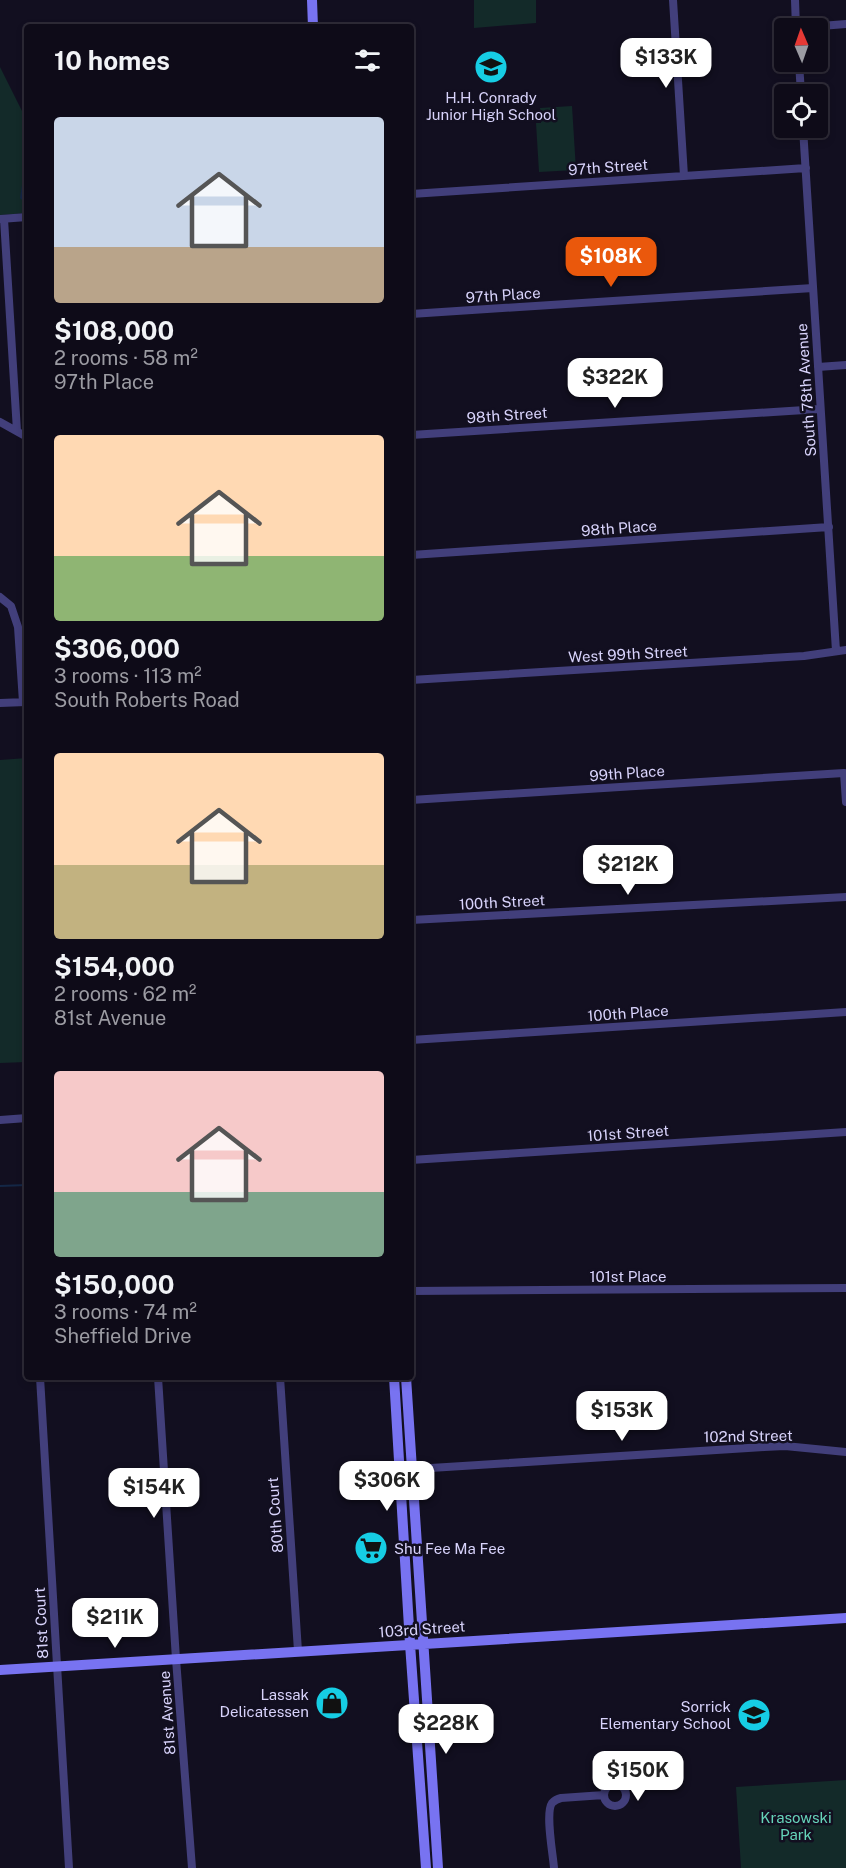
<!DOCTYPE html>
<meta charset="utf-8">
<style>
:root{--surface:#0e0b18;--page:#171421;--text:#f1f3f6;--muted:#9b9ba2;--line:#2e2b37;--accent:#ea580c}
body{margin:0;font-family:"Public Sans",sans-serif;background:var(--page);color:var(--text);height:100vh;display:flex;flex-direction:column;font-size:22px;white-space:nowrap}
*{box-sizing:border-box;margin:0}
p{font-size:20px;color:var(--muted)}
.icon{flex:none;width:33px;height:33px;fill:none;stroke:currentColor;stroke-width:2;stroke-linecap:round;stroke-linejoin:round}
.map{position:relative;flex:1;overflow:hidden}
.sheet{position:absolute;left:24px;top:24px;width:390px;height:1356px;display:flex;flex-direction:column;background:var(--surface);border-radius:6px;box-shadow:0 3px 9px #0003,0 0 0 2px var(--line)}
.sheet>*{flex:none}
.needle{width:39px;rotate:358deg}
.buttons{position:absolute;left:774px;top:18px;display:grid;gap:12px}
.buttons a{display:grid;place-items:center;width:54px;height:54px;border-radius:6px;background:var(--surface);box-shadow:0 3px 9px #0003,0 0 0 2px var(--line);font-size:30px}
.price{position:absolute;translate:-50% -51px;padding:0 14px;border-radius:12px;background:#fff;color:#222;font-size:20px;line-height:39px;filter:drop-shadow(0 2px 3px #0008)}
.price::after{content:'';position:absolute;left:50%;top:36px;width:18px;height:14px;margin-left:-9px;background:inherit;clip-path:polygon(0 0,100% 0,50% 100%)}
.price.current{background:var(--accent);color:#fff}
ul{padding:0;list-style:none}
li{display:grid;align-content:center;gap:12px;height:318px;padding:0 30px}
li span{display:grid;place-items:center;height:186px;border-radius:6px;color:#555}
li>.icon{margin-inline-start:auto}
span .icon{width:108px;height:108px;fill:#fffc;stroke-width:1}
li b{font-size:26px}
h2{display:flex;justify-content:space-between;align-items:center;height:72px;padding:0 30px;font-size:26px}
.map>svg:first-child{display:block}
.green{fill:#132a29}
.water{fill:#142746}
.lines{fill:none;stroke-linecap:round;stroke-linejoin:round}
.stream{stroke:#142746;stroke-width:2}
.street{stroke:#423f7b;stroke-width:8}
.secondary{stroke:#7873f1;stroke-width:10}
.labels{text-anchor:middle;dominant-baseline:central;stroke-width:5;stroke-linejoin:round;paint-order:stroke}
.poi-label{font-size:15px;fill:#d8d3fb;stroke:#120f20;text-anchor:end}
.street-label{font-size:15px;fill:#d8d3fb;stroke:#120f20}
.park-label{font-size:15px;fill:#66d3b9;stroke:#120f20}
</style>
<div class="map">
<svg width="846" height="1868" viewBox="0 0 846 1868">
<rect width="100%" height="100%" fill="#120f20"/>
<path class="green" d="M474,0H536V23L474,28Z
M0,67L24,115L27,114V213L0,215Z
M572,106L576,170L539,172L536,123H541L540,108Z
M27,758V1062L0,1063V760Z
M846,1780V1868H741L736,1787Z"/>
<path class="water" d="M27,152V201L22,200L20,198Z"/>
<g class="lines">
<path class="stream" d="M0,1186L27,1185"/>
<path class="street" d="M673,0L684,176
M795,0L796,28
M796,28L846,24
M799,62L801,94
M803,128L836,651
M411,194L806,168
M0,219L27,217
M4,219L17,431
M411,314L813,288
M818,367L846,365
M0,422L27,437
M411,435L820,409
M411,555L829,527
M0,597L11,606L18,627L23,702
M411,680L804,656L846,650
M0,703L26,702
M411,800L844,773L846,802
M411,920L846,897
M411,1040L846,1012
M0,1120L27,1118
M411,1160L846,1132
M411,1291L846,1288
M40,1377L69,1868
M158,1377L176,1659L192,1868
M280,1377L298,1651
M399,1470L764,1447L785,1446L846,1452
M604 1795a11 11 0 1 1 22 0a11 11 0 1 1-22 0Z
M554,1868C553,1854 545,1813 552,1803C555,1800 557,1799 561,1798L604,1795"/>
<path class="secondary" d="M312,0L313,27
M394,1377L410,1644L426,1868
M406,1377L438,1868
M0,1670L846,1618"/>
</g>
<defs>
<symbol id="school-disc" viewBox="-11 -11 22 22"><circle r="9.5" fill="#16cde4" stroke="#120f20"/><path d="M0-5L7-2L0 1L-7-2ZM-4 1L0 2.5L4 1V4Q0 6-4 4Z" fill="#111"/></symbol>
<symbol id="supermarket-disc" viewBox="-11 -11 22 22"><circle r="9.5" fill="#16cde4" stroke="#120f20"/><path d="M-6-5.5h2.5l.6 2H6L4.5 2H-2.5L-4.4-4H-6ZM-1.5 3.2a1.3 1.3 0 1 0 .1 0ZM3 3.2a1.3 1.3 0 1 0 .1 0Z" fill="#111"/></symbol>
<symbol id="shop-disc" viewBox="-11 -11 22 22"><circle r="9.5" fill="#16cde4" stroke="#120f20"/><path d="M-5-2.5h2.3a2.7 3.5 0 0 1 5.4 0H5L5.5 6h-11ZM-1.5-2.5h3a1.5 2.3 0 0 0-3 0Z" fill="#111"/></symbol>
</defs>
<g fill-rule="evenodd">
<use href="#school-disc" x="472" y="48" width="38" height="38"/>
<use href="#supermarket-disc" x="352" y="1529" width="38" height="38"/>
<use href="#shop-disc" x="313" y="1684" width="38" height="38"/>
<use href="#school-disc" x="735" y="1696" width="38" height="38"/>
</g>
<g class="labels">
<g class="poi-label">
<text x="491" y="97" text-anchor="middle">H.H. Conrady<tspan x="491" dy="17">Junior High School</tspan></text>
<text x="394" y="1548" text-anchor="start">Shu Fee Ma Fee</text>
<text x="309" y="1694">Lassak<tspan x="309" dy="17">Delicatessen</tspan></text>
<text x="731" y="1706">Sorrick<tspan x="731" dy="17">Elementary School</tspan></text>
</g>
<g class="street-label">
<text transform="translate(608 167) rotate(-4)">97th Street</text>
<text transform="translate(503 295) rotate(-4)">97th Place</text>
<text transform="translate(806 390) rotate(-94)">South 78th Avenue</text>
<text transform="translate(507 415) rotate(-4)">98th Street</text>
<text transform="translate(619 528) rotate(-4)">98th Place</text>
<text transform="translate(628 654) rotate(-3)">West 99th Street</text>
<text transform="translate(627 773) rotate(-4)">99th Place</text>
<text transform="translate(502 902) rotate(-3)">100th Street</text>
<text transform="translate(628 1013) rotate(-4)">100th Place</text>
<text transform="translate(628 1133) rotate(-4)">101st Street</text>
<text x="628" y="1276">101st Place</text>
<text transform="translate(748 1436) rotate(-1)">102nd Street</text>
<text transform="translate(275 1515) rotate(-94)">80th Court</text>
<text transform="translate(41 1623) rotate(-93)">81st Court</text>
<text transform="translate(422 1629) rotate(-4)">103rd Street</text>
<text transform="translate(167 1713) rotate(-94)">81st Avenue</text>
</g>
<g class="park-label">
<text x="796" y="1817">Krasowski<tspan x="796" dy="17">Park</tspan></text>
</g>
</g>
</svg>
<div class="buttons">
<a><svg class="needle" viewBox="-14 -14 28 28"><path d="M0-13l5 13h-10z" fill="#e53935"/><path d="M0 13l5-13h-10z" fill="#9b9ba2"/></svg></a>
<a><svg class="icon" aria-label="locate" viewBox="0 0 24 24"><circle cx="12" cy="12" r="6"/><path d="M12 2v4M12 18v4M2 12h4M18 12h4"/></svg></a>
</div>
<b class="price" style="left:666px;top:89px">$133K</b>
<b class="price current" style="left:611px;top:288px">$108K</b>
<b class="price" style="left:615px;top:409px">$322K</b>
<b class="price" style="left:628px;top:896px">$212K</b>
<b class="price" style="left:622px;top:1442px">$153K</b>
<b class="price" style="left:387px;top:1512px">$306K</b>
<b class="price" style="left:154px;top:1519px">$154K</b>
<b class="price" style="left:115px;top:1649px">$211K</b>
<b class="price" style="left:446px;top:1755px">$228K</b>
<b class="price" style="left:638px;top:1802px">$150K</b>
<section class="sheet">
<h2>10 homes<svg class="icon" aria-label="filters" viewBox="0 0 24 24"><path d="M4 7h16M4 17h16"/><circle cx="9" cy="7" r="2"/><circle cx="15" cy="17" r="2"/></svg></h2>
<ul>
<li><span style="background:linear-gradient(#c9d6e8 70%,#b9a48a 0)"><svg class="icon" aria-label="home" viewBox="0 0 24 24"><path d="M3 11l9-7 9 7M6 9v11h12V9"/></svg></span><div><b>$108,000</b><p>2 rooms · 58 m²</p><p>97th Place</p></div></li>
<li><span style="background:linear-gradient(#ffd9b3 65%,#8fb573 0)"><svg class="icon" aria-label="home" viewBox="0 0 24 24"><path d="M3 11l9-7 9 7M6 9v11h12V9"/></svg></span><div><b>$306,000</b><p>3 rooms · 113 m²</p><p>South Roberts Road</p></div></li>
<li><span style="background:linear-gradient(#ffd9b3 60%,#c2b280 0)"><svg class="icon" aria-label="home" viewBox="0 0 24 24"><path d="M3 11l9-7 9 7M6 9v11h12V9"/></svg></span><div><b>$154,000</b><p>2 rooms · 62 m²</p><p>81st Avenue</p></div></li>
<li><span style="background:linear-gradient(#f6c9c9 65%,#7fa58c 0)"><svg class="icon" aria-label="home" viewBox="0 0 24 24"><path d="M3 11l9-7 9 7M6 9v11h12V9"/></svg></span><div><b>$150,000</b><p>3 rooms · 74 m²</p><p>Sheffield Drive</p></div></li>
</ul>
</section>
</div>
